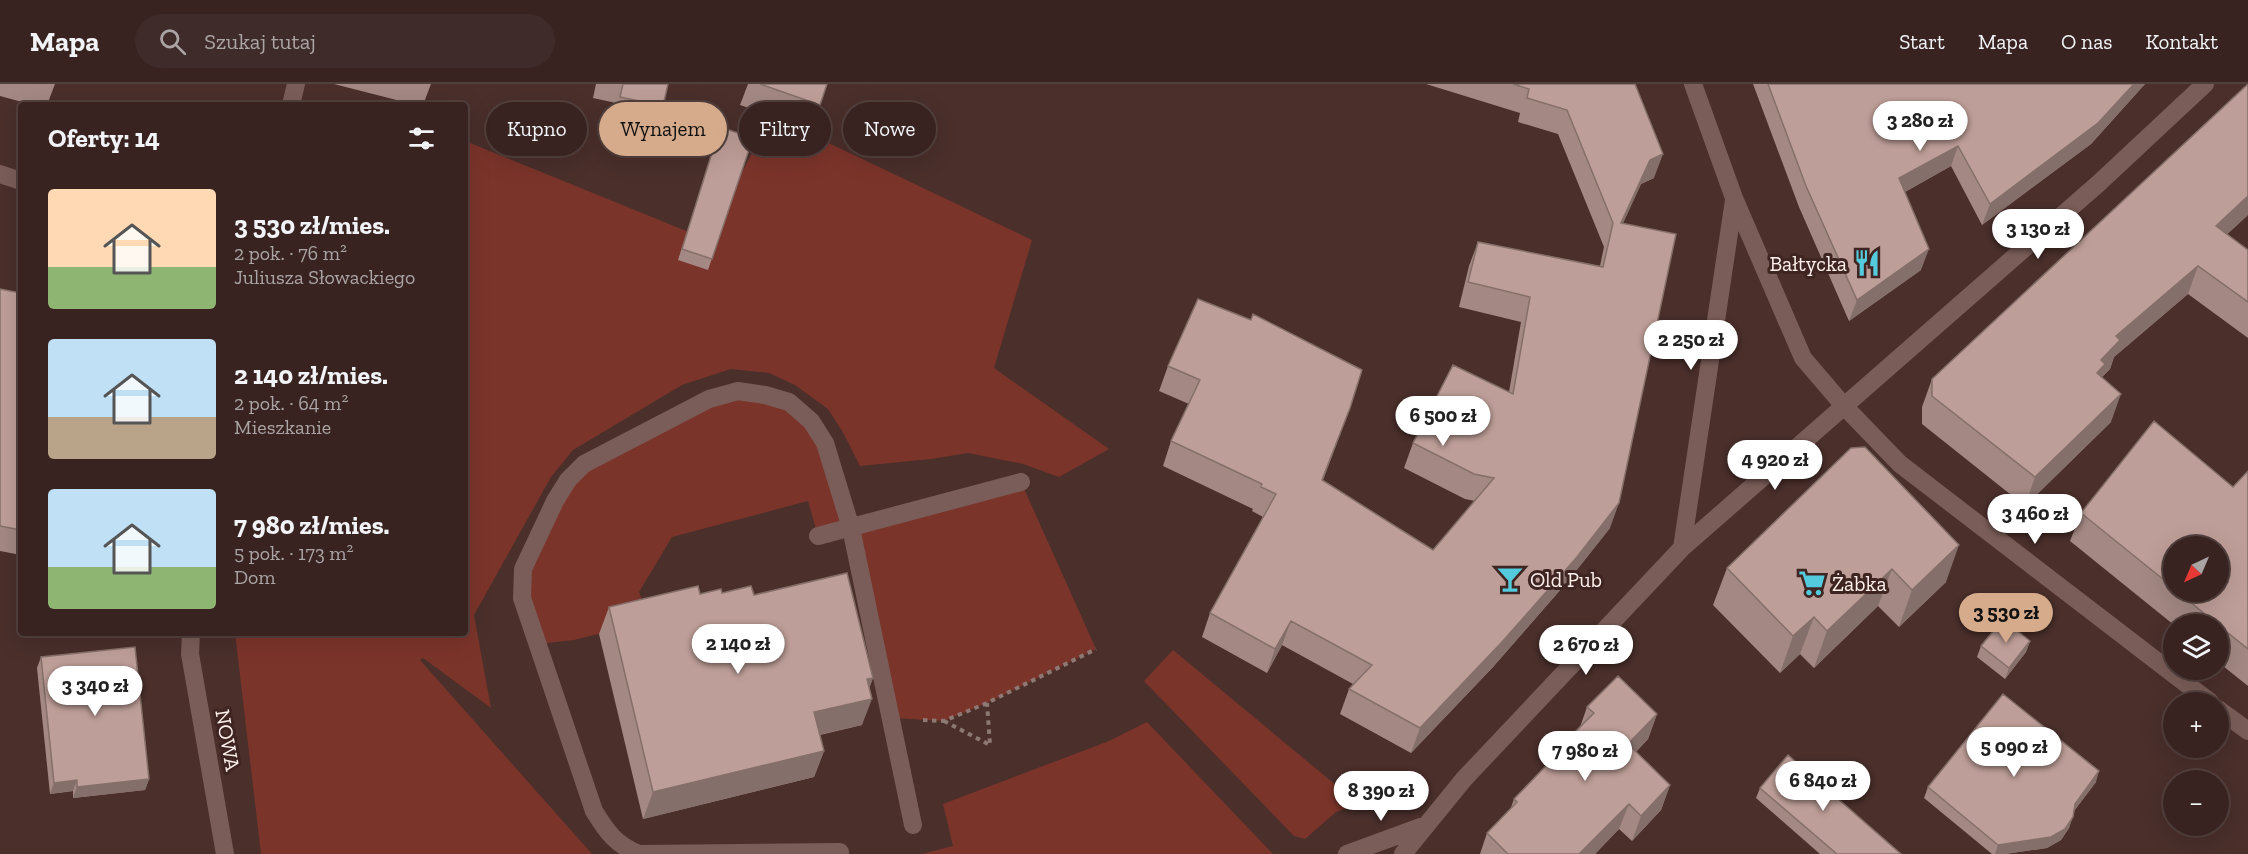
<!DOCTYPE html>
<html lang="pl">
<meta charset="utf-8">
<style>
:root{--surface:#382320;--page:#3f2b29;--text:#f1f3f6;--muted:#aba4a5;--line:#52403e;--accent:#d6ab8b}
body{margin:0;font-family:"Zilla Slab",serif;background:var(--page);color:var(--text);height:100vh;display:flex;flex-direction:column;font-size:22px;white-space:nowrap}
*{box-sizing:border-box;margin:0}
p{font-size:20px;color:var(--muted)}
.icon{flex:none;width:33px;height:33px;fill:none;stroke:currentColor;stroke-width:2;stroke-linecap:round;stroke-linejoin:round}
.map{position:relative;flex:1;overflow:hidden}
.side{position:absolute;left:18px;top:18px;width:450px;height:534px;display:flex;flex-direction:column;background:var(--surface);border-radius:6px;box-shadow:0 6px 24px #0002,0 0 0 2px var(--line)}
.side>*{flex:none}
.hud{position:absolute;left:486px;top:18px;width:570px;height:54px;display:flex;gap:12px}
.needle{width:39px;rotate:224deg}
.fabs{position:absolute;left:2163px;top:452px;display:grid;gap:12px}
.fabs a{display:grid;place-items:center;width:66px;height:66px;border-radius:50%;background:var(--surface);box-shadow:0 6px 24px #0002,0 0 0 2px var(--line);font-size:30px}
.price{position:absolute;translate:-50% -51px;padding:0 14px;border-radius:21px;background:#fff;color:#222;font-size:20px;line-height:39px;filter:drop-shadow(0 2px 3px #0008)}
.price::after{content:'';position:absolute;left:50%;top:36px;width:18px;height:14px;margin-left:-9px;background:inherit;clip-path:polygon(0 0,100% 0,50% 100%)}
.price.selected{background:var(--accent);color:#111}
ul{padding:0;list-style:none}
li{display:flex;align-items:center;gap:18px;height:150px;padding:0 30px}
li span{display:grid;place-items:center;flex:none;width:168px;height:120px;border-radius:6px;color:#555}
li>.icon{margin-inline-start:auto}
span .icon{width:72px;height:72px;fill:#fffc;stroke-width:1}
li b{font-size:26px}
h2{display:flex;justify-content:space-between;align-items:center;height:72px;padding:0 30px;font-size:26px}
.chip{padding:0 21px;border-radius:27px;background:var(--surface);box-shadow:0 6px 24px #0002,0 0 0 2px var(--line);font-size:21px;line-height:54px}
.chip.selected{background:var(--accent);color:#111}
header{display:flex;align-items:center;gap:36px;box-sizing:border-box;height:84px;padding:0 30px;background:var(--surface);border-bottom:2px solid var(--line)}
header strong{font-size:28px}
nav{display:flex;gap:33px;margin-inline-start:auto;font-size:21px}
.search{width:420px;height:54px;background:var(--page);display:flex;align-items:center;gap:15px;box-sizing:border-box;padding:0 21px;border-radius:33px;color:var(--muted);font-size:22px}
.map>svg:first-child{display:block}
.green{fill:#7b342a}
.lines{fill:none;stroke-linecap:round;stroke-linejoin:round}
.path{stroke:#8e7874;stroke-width:4;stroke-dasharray:4.5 4.5;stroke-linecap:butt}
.minor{stroke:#7a5d58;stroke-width:18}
.wall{fill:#a38883;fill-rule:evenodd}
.shaded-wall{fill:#856f6a}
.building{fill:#be9e98;stroke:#856f6a;stroke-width:1.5}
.labels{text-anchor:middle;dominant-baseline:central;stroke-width:6;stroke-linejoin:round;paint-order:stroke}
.poi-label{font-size:21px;fill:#fdefec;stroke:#3f2521;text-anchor:start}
.street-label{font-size:21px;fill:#fdefec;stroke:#3f2521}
</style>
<header>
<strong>Mapa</strong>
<div class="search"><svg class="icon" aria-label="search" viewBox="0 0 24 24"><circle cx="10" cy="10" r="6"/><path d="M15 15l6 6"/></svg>Szukaj tutaj</div>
<nav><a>Start</a><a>Mapa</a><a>O nas</a><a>Kontakt</a></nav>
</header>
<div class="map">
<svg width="2248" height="770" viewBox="0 0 2248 770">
<rect width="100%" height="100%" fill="#4a2f2b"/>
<path class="green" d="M772,32L1032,156L994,284L1109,365L1059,393L1023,380L968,369L931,375L860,382L844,350L828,325L795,301L769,289L731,285L682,301L573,366L551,393L474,531L491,624L423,574L420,576L592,770H261L235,549H465V57L706,155Z
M760,310L811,337L851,444L1021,398L1096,565L987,619L944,637L893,634L851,444L818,452L808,417L672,453L639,508L650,537L574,556L538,560L523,485L568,396L709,315Z
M1173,566L1343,707L1349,723L1336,728L1305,755L1294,752L1144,597Z
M1147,638L1273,770H922L953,762L943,720L1109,657Z"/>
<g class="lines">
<path class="path" d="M923,636L944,637L987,619L1096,565
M944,637L990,661L987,619"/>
<path class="minor" d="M1693,0L1734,114L1803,274L1844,322L1900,380L2210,618
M291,21L296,0
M0,90L21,97
M818,452L1021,398
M1682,464L1734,116
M191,549L190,570L225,770
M2218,625L2248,647
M840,770V768L639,770C615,760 607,748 594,727L522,514L523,485L555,417L568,396L584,380L709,315L738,307L765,311L789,318L811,337L825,359L851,444L913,741
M1347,770L1426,741
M1403,770L1464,695L1682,464L2099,99L2205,0"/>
</g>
<path class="wall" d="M0,0H55L47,21H33L0,12Z
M334,0H431L423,21H416Z
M596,0H668L663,22L656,42L613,34L616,19L593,14Z
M748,0H827L811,45L740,21Z
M1426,0H1635L1654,94L1641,100L1623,139L1610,444L1568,497L1493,583L1411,669L1340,630L1349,605L1353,600L1282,561L1267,589L1202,553L1210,529L1263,433L1252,427L1253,425L1163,382L1171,357L1189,320L1159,307L1168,282L1341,348L1323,396L1433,466L1475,417L1465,415L1404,384L1413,359L1509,308L1521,238L1459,223L1469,182L1478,158L1600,182L1604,163L1558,50L1518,38L1520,29Z
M1753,0H2145L2091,60L1982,141L1951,82L1905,108L1921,186L1849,237L1799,123Z
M720,43L753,54L708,186L678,176Z
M2248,131L2227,150L2248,166V254L2188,210L2114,273L2110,285L2102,293L2111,338L2025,422L1922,340V323L1932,295Z
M0,205L21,209V471L0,467Z
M1851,364L1946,498L1899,543L1878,522L1814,584L1800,570L1780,589L1713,521L1727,484Z
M2248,387V602L2218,578V540H2174V541L2070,457L2081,429L2233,403ZM2174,462L2218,507H2174Z
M722,509L754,511L873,594L869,604L862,641L820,651L824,667L814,693L643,735L599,550L609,523L700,510Z
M2030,557L2026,568L2005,595L1977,573L1981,562Z
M41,573L149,695L145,706L73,714V707L50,710L37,584Z
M1587,623L1657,630L1648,655L1636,668L1670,701L1661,726L1632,757L1619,745L1595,770H1480L1487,749L1510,726L1514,715L1565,663L1567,656L1580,643Z
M2096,698L2074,727L2069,744L2061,756L2047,764L2005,770H1992L1924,714L1928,703Z
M1760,704L1901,770H1820L1756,714Z"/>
<path class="shaded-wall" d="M2134,0H2145L2091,60L1982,141L1990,120Z
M1958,62L1951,82L1892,115L1899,94Z
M1663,70L1654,94L1641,100L1612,163L1621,139L1650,76Z
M2248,112V131L2205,171L2216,142Z
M1929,165L1921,186L1849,237L1857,216Z
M2198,182L2188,210L2114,273L2110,285L2099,296L2087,318L2101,276L2116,252Z
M2121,310L2111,338L2025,422L2035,393Z
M1619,419L1610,444L1568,497L1493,583L1411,669L1420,644Z
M1959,461L1946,498L1899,543L1912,506Z
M1892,485L1878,522L1814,584L1827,547Z
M1814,533L1800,570L1780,589L1793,552Z
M1291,537L1282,561L1267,589L1275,565Z
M2030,557L2026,568L2005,595L2009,584Z
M873,594L865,616L872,615L862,641L804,654L814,628L867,595Z
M1657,630L1648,655L1619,685L1628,660Z
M824,667L814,693L643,735L653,708Z
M2099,687L2096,698L2071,731L2075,720Z
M149,695L145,706L73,714L77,703Z
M77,696L73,707L50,710L54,699Z
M1670,701L1661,726L1632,757L1641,732Z
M1629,720L1619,745L1595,770H1579Z
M2073,733L2069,744L2061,756L2047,764L2005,770H1995L1998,761Z"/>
<path class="building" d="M623,0H668L663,22L620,13Z
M760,0H827L820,21Z
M1513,0H1635L1663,70L1650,76L1621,139L1676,150L1619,419L1577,473L1502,558L1420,644L1349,605L1372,581L1291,537L1275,565L1210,529L1276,410L1261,403L1262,400L1171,357L1200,296L1168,282L1198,215L1251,236L1253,230L1362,286L1350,324L1322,396L1433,466L1494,394L1474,390L1413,359L1453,281L1513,310L1530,213L1468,198L1478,158L1603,183L1613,139L1567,26L1527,14L1529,5Z
M1768,0H2134L2098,39L1990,120L1958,62L1899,94L1929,165L1857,216L1806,102Z
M2248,0V112L2216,142L2248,166V218L2198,182L2116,252L2120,256L2101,276L2105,280L2097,289L2121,310L2035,393L1932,312V295Z
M720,43L753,54L712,175L682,165Z
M0,205L21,209V446L0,442Z
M2154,337L2233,403L2248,387V565L2218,541V540H2217L2177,507H2218V462H2174V504L2081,429Z
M1865,363L1959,461L1912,506L1892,485L1827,547L1814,533L1793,552L1727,484L1851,364Z
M847,489L873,594L867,595L872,615L814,628L824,667L653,708L609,523L698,502L700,510L721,505L722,509L751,502L754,511Z
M2003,535L2030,557L2009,584L1981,562Z
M135,563L149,695L77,703V696L54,699L41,573Z
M1618,592L1657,630L1628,660L1670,701L1641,732L1629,720L1579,770H1508L1487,749L1517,718L1514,715L1569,658L1567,656L1594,629L1587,623Z
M2003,610L2099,687L2075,720L2073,733L2065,745L2051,753L1998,761L1928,703Z
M1788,671L1901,770H1837L1760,704Z"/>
<defs>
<symbol id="restaurant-bare" viewBox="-9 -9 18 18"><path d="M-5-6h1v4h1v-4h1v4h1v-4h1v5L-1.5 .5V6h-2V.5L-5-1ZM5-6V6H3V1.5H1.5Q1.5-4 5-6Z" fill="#54cadd" stroke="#3f2521" stroke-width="2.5" paint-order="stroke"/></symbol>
<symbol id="bar-bare" viewBox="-9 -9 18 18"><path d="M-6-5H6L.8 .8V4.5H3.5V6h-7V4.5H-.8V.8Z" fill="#54cadd" stroke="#3f2521" stroke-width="2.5" paint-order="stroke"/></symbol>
<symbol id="supermarket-bare" viewBox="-9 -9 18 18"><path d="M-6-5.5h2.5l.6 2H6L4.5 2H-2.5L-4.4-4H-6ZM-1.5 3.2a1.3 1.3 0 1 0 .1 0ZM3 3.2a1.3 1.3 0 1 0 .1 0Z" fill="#54cadd" stroke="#3f2521" stroke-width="2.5" paint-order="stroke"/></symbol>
</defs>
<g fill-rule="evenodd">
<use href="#restaurant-bare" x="1848" y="160" width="38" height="38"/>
<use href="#bar-bare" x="1491" y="476" width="38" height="38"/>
<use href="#supermarket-bare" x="1793" y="480" width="38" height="38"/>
</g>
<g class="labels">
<g class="poi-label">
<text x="1847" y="179" text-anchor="end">Bałtycka</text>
<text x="1530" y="495">Old Pub</text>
<text x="1832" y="499">Żabka</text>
</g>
<g class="street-label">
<text transform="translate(228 656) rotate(80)">NOWA</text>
</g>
</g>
</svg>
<div class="fabs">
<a><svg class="needle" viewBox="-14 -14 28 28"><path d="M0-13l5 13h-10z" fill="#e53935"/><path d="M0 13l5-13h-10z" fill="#aba4a5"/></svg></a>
<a><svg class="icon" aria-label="layers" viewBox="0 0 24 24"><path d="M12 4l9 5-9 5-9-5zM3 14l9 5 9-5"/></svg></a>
<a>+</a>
<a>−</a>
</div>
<b class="price" style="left:1920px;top:68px">3 280 zł</b>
<b class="price" style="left:2038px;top:176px">3 130 zł</b>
<b class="price" style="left:1691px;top:287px">2 250 zł</b>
<b class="price" style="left:1443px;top:363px">6 500 zł</b>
<b class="price" style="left:1775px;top:407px">4 920 zł</b>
<b class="price" style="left:2035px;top:461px">3 460 zł</b>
<b class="price selected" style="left:2006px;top:560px">3 530 zł</b>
<b class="price" style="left:738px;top:591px">2 140 zł</b>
<b class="price" style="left:1586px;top:592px">2 670 zł</b>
<b class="price" style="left:95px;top:633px">3 340 zł</b>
<b class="price" style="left:2014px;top:694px">5 090 zł</b>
<b class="price" style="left:1585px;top:698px">7 980 zł</b>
<b class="price" style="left:1823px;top:728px">6 840 zł</b>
<b class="price" style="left:1381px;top:738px">8 390 zł</b>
<div class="hud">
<a class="chip">Kupno</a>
<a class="chip selected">Wynajem</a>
<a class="chip">Filtry</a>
<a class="chip">Nowe</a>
</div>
<section class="side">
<h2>Oferty: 14<svg class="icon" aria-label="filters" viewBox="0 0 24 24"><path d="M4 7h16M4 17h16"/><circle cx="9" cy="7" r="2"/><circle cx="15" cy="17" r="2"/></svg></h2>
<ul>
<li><span style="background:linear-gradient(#ffd9b3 65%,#8fb573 0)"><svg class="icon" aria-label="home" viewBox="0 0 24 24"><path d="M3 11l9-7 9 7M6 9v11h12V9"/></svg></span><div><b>3 530 zł/mies.</b><p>2 pok. · 76 m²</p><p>Juliusza Słowackiego</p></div></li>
<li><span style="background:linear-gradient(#bfe0f5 65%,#b9a48a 0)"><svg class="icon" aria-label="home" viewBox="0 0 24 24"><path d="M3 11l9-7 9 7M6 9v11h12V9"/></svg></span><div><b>2 140 zł/mies.</b><p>2 pok. · 64 m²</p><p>Mieszkanie</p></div></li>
<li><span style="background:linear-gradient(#bfe0f5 65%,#8fb573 0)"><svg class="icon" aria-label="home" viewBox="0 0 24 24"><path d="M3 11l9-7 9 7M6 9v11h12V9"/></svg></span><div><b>7 980 zł/mies.</b><p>5 pok. · 173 m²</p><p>Dom</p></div></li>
</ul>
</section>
</div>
